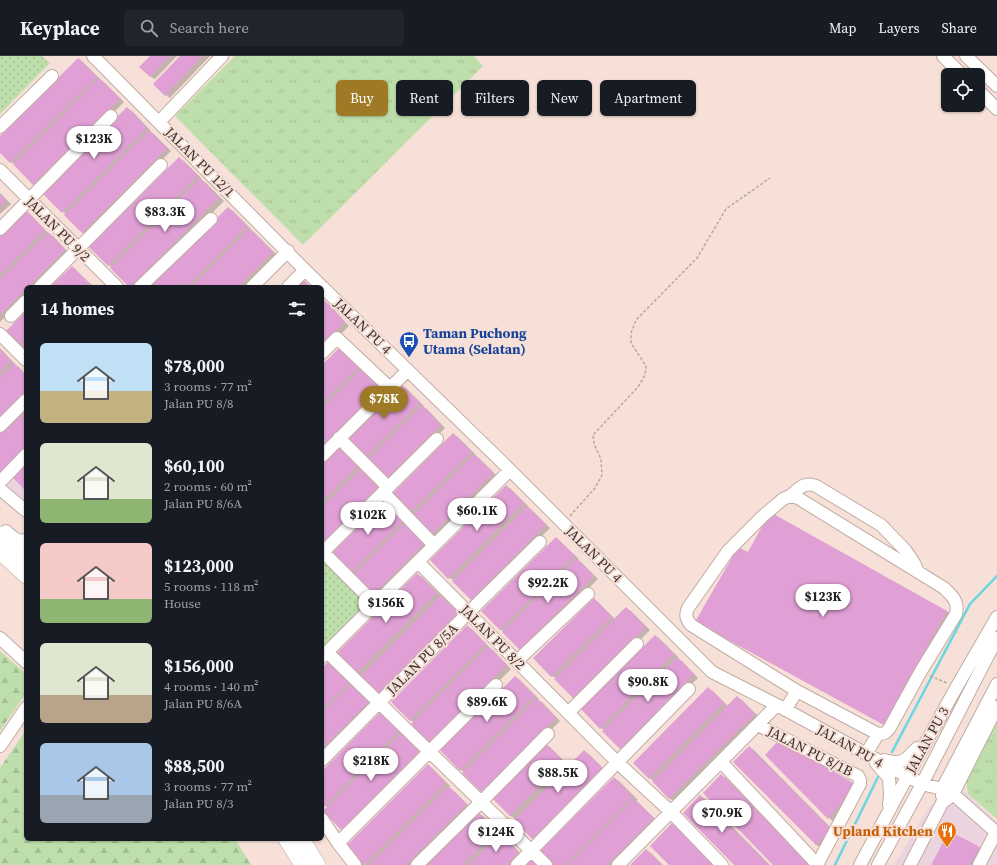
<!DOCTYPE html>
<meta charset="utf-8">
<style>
:root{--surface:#171b24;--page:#20242c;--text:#f1f3f6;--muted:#9ea1a6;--line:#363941;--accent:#9e7a26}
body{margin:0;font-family:"Source Serif 4",serif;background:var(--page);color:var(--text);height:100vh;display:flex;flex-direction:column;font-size:15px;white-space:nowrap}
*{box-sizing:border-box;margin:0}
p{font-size:13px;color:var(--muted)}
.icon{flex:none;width:22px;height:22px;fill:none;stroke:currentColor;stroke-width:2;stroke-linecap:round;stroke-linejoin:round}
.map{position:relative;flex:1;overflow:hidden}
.panel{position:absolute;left:24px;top:229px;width:300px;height:556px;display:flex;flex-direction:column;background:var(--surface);border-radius:6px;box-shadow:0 1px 3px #0004}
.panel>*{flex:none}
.hud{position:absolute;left:336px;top:24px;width:380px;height:36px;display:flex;gap:8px}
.controls{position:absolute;left:941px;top:12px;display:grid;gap:8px}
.controls a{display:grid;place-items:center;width:44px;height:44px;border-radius:6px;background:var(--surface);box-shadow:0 1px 3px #0004;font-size:20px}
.price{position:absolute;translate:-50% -34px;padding:0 9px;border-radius:14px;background:#fff;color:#222;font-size:13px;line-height:26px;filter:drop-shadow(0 1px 2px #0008)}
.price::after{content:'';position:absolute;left:50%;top:24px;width:12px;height:9px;margin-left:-6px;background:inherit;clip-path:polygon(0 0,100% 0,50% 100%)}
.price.on{background:var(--accent);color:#fff}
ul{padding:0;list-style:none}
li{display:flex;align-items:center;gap:12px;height:100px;padding:0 16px}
li span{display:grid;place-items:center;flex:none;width:112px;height:80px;border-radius:6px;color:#555}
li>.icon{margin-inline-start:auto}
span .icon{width:48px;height:48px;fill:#fffc;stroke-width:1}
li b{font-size:17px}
h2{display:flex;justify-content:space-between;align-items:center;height:48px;padding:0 16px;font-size:17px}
.tag{padding:0 14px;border-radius:6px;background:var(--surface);box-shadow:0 1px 3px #0004;font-size:14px;line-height:36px}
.tag.on{background:var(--accent);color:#fff}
header{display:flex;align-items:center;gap:24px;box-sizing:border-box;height:56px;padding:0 20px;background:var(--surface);border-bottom:1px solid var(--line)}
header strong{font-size:19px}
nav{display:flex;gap:22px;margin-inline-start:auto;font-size:14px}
.search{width:280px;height:36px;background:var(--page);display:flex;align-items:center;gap:10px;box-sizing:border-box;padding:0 14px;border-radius:6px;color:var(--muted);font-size:15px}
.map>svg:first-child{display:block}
.commercial{fill:#ebd4df}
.grass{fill:url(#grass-tufts)}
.forest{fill:url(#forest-firs)}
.park{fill:url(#park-dots)}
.shadow{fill:#0003}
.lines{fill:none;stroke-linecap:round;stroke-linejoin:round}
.stream{stroke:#68d6e1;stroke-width:2.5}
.building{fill:#e0a0d5}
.minor-casing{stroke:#c0aca3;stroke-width:14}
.major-casing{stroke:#c0aca3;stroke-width:16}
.path{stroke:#b9a8a0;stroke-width:1.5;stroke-dasharray:3 2;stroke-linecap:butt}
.minor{stroke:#fff;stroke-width:12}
.major{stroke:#fff;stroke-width:15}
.labels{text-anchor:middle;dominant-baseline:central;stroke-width:4;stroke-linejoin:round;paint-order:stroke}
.street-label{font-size:14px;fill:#3a322e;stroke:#f6e0d7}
.transit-label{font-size:14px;font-weight:bold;fill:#164399;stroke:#f6e0d7;text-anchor:start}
.food-label{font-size:14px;font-weight:bold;fill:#c56008;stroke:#f6e0d7;text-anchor:end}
</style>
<header>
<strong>Keyplace</strong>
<div class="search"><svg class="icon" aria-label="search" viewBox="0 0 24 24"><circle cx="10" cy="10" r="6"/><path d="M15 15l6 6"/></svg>Search here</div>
<nav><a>Map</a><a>Layers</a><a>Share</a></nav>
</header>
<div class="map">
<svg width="997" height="809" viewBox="0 0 997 809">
<defs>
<pattern id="grass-tufts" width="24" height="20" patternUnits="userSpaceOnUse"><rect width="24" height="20" fill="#bedfab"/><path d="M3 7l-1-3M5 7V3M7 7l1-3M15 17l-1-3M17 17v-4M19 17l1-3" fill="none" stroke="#a4c093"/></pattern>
<pattern id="forest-firs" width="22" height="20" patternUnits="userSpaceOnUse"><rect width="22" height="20" fill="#bedfab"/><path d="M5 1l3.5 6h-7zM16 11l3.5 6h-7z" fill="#a4c093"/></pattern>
<pattern id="park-dots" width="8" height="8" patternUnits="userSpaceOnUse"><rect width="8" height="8" fill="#bedfab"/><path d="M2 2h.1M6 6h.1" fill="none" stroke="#a4c093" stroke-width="1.8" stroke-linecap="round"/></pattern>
</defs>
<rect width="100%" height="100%" fill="#f6e0d7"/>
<path class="commercial" d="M26,402V449L0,428Z
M961,732L997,766V809H894L929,751Z"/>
<path class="grass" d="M235,0H474L483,10L303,189L175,60Z
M997,666V763L968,738L966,723Z"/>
<path class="forest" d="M0,595L26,618V637L0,675Z
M26,674V783H235L251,809H0V712Z"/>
<path class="park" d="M0,0H42L50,7L0,58Z
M322,501L367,547L322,592Z"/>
<path class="shadow" d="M151,0H177L155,23L151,21L141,11Z
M181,0H210L170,42L166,39Z
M79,3L83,6L101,24L104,26L124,46L39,131L34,128L15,109L11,106L0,95V82Z
M127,52L132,55L151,75L150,76L154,78L171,95L87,179L83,177L65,159L66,158L63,156Z
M180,103L184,105L202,123L201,124L205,126L224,145L138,231H131L112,212V211L108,209Z
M0,137L11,148L0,158Z
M228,152L233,155L252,174H251L254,176L277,199L245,231H150Z
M26,156L30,158L49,178L53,180L69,197L35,231H26V240L0,266V181Z
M72,211L76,214L94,231H52Z
M322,242L327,247H326L330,249L349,270L322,297Z
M341,291L386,334L322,398V310Z
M0,292L15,308V309L19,311L26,319V343L0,369Z
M401,329L406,332L424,350L423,351L427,353L445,372L393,424L388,421L370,402L366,400Z
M453,378L458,381L476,399L475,400L479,402L498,421L436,482L409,458Z
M338,392L343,394L362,413L361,415L365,417L384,437L322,487V408Z
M506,430L511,433L528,450V451L532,454L550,472L476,546L471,543L454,524L449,522Z
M386,444L431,488L377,541L373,539L351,517Z
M770,457L957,561L894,674L707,571Z
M556,482L560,485L579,503L578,504L581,506L598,523L525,596L521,593L504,575L501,574L482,555Z
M417,518L422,521L463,561L361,620L357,618L337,598Z
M594,543L598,546L615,563L626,552L631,555L650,574L579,645L556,622L552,620L534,602Z
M468,571L472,573L490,592L493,594L511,613L435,689L430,686L412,668L414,666L410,664Z
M655,580L660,583L678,601V602L682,605L698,622L625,694L621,692L605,674L600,672Z
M330,605L375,648L322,700V613Z
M515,621L520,624L539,643L538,644L542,646L560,665L487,738L482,735L464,717V716L461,714Z
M709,633L713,635L728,650L737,641L742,644L759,661L675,745L670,743L653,725H654L649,722Z
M381,658L385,660L403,679L406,681L423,699L347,776L342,773L328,752L322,747V716Z
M545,688L550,691L569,710L584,695L589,698L607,716L538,785L533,782L515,764L516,763L511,760L492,741Z
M749,691L754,694L836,777L821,791L816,789Z
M766,699L859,731L847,751L833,765L829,762Z
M428,709L432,712L450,730L449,731L453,734L471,752L413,809H364Z
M722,720L726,722L812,809H775Z
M614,722L619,725L638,744L636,745L639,747L658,766L614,809H554Z
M701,740L705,743L770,809H736Z
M478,757L483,760L501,778L500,779L505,781L523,800L514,809H426Z
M672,768L677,771L715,809H670Z
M979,792L987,797L980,809H932Z
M646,794L651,797L663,809H632Z"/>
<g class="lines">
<path class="stream" d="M892,696L970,548L997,520
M835,809L878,721"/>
</g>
<path class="building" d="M150,0H170L150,21L139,11Z
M180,0H202L165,40L153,28Z
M78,2L97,21L10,107L0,97V80Z
M99,22L120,43L33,129L13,108Z
M127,51L147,72L62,157L41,136Z
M149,74L167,92L82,177L64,159Z
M179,101L198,120L108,210L89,191Z
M200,122L219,142L130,231H129L110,212Z
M0,138L6,145L0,151Z
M228,151L247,170L187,231H148Z
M26,154L45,174L0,219V180Z
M249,172L273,196L238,231H191Z
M48,176L65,194L28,231H26V233L0,259V223Z
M72,210L90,228L86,231H50Z
M304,224L311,231H297Z
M325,245L345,266L322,289V248Z
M26,255V291L24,293L6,275Z
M341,290L361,309L322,348V309Z
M0,293L11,305L0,316Z
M14,307L26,320V336L0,362V321Z
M363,311L382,331L322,390V352Z
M401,328L420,347L366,401L347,382Z
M422,349L441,369L388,422L368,403Z
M26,351V392L0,418V377Z
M453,377L472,396L409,458L390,440Z
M338,390L358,410L322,446V407Z
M474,398L494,417L430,480L411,461Z
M26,403V435L10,419Z
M360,413L380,434L324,490L322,488V451Z
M506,429L524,447L448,523L430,504Z
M386,443L405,463L350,518L331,498Z
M527,450L546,469L471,544L452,525Z
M770,456L947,555L884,669L695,566L738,491L748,496Z
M407,465L427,485L372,540L352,520Z
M556,481L575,500L500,574L481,555Z
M576,502L594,520L520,594L502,576Z
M417,517L437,537L356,618L336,598Z
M441,539L459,558L378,640L359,621Z
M594,542L612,561L551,621L533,602Z
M626,551L646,571L574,643L554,623Z
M467,569L486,588L410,665L391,646Z
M655,579L674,598L600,673L581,653Z
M488,590L507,609L429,687L411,668Z
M677,601L694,618L620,693L602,675Z
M330,604L351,625L322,654V612Z
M515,620L535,640L460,715L440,694Z
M353,626L371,644L322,693V657Z
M708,631L724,647L649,723L633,707Z
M737,640L755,658L669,743L652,725Z
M537,642L556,662L481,736L462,717Z
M380,656L399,675L324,751L322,749V715Z
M401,677L419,696L341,774L323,755Z
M779,684L855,728L842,748L828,763L765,699Z
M545,687L564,706L510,760L491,741Z
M749,690L832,774L816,789L733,706Z
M584,694L603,713L532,783L514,764Z
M428,708L446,727L364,809H362L345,791Z
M721,718L811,809H773L703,737Z
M614,721L633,741L565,809H552L539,796Z
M448,730L467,748L406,809H369Z
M700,739L769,809H734L683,757Z
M634,743L654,762L607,809H568Z
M478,756L497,775L463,809H425Z
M672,767L714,809H669L650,790Z
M949,775L980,791L970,809H931Z
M500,777L519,797L507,809H468Z
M646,793L662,809H630Z
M534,801L542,809H526Z"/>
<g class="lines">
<defs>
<path id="minor" d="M93,0L305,214L510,414L712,616L777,649L892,712L922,728L942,733L953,738L997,777
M943,0L962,19
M966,0L997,30
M978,34L997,53
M159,66L222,0
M0,71L52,20
M0,114L117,231
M0,173L111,60
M40,231L161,109
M140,231L211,163
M252,231L288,195
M288,231L305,214
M11,260L26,245
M0,278L26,304
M322,297L337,282L390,332
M0,370L26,344
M339,382L388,431
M322,400L408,314
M0,426L26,399
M0,433L26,455
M383,436L434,489
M790,440C799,433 804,425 816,430L881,469L906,495L914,507L918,516
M6,475C12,481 17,486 26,484
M322,495L375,548
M323,496L437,383
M418,506L618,707L671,756L722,809
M0,582L26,606
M327,596L546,809
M322,601L510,414
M517,605L588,538
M785,654L797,635L691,569C686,563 685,559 688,552L728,495L763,460L783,443L790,440L798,442L944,532C952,540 959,545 956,558L921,615L889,673C886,677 884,678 878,678L797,635
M568,657L637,588
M758,669L858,720L860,724V728L817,809
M0,690L26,652
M866,698L878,678
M322,704L468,557L540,486
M884,704C902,709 905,705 917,692
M721,706L817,808
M876,707L889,722L890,739L889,749
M942,740V733L997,628
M322,763L338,787L355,809
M338,787L496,629
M417,809L481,746L548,678
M517,809L689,633
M618,809L777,649
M860,809L920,697L956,632L997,561
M878,809L922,728L997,582
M910,809L942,747L953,738L997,651
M979,809L996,776"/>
<path id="major" d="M0,478L26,503
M0,496L26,520
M286,783L302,809
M302,783L318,809"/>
</defs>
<use href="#minor" class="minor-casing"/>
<use href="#major" class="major-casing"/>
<path class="path" d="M570,460L595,432L602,419L601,403L594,388L593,379L638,331L645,319L646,310L631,287V277L636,264L697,202L726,153L770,122
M930,620L947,627"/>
<use href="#minor" class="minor"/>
<use href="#major" class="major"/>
</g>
<defs>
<symbol id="bus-pin" viewBox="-11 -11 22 30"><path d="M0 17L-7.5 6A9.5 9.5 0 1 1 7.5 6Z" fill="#1a4fb4" stroke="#f6e0d7"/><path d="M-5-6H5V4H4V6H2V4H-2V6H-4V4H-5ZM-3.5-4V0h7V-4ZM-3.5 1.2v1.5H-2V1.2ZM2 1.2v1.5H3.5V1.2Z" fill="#fff"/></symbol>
<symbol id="restaurant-pin" viewBox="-11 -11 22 30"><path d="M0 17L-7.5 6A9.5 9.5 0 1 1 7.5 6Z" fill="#e8710a" stroke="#f6e0d7"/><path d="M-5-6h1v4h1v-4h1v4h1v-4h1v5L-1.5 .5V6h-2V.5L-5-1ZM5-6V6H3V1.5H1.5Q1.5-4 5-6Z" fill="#fff"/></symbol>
</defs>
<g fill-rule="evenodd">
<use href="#bus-pin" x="398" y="274" width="22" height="30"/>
<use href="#restaurant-pin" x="936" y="764" width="22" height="30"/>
</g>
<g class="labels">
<g class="street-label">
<text transform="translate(200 106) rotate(45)">JALAN PU 12/1</text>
<text transform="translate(58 173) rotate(45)">JALAN PU 9/2</text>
<text transform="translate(363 270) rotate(44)">JALAN PU 4</text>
<text transform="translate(594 498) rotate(45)">JALAN PU 4</text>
<text transform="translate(493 581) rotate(45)">JALAN PU 8/2</text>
<text transform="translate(422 603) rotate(-45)">JALAN PU 8/5A</text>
<text transform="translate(927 684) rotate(-61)">JALAN PU 3</text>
<text transform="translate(850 690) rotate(29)">JALAN PU 4</text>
<text transform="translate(810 695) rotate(27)">JALAN PU 8/1B</text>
</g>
<g class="transit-label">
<text x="423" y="277">Taman Puchong<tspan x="423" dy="16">Utama (Selatan)</tspan></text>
</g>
<g class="food-label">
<text x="933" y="775">Upland Kitchen</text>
</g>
</g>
</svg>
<div class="controls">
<a><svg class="icon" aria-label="locate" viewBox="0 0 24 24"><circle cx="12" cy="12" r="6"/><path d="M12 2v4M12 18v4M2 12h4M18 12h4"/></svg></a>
</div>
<b class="price" style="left:94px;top:104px">$123K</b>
<b class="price" style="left:165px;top:177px">$83.3K</b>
<b class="price on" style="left:384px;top:364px">$78K</b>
<b class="price" style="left:477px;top:476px">$60.1K</b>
<b class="price" style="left:368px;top:480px">$102K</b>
<b class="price" style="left:548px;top:548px">$92.2K</b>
<b class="price" style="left:823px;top:562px">$123K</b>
<b class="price" style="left:386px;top:568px">$156K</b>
<b class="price" style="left:648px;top:647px">$90.8K</b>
<b class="price" style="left:487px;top:667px">$89.6K</b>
<b class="price" style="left:371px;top:726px">$218K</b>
<b class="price" style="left:558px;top:738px">$88.5K</b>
<b class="price" style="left:722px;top:778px">$70.9K</b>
<b class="price" style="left:496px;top:797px">$124K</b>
<div class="hud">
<a class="tag on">Buy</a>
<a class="tag">Rent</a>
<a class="tag">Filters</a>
<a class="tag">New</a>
<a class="tag">Apartment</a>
</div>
<section class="panel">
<h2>14 homes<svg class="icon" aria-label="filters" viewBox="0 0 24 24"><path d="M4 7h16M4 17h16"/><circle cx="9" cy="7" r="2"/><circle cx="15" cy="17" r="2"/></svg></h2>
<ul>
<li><span style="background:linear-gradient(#bfe0f5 60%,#c2b280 0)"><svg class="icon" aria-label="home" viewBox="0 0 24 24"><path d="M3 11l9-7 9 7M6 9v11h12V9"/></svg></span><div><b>$78,000</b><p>3 rooms · 77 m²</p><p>Jalan PU 8/8</p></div></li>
<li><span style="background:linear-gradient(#dfe7d0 70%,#8fb573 0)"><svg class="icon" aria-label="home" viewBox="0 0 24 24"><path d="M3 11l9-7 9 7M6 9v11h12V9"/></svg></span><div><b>$60,100</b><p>2 rooms · 60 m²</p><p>Jalan PU 8/6A</p></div></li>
<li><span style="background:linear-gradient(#f6c9c9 70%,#8fb573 0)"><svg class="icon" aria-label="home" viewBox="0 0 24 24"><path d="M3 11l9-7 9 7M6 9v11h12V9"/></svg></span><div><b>$123,000</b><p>5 rooms · 118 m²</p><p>House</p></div></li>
<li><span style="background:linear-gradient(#dfe7d0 65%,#b9a48a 0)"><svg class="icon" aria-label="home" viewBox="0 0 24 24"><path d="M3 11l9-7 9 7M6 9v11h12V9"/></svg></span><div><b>$156,000</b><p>4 rooms · 140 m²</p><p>Jalan PU 8/6A</p></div></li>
<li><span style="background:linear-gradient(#a9c7e8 65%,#9aa5b1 0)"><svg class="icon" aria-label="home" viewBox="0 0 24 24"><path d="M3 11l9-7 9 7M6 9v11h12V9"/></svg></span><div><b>$88,500</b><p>3 rooms · 77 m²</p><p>Jalan PU 8/3</p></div></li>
</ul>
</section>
</div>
